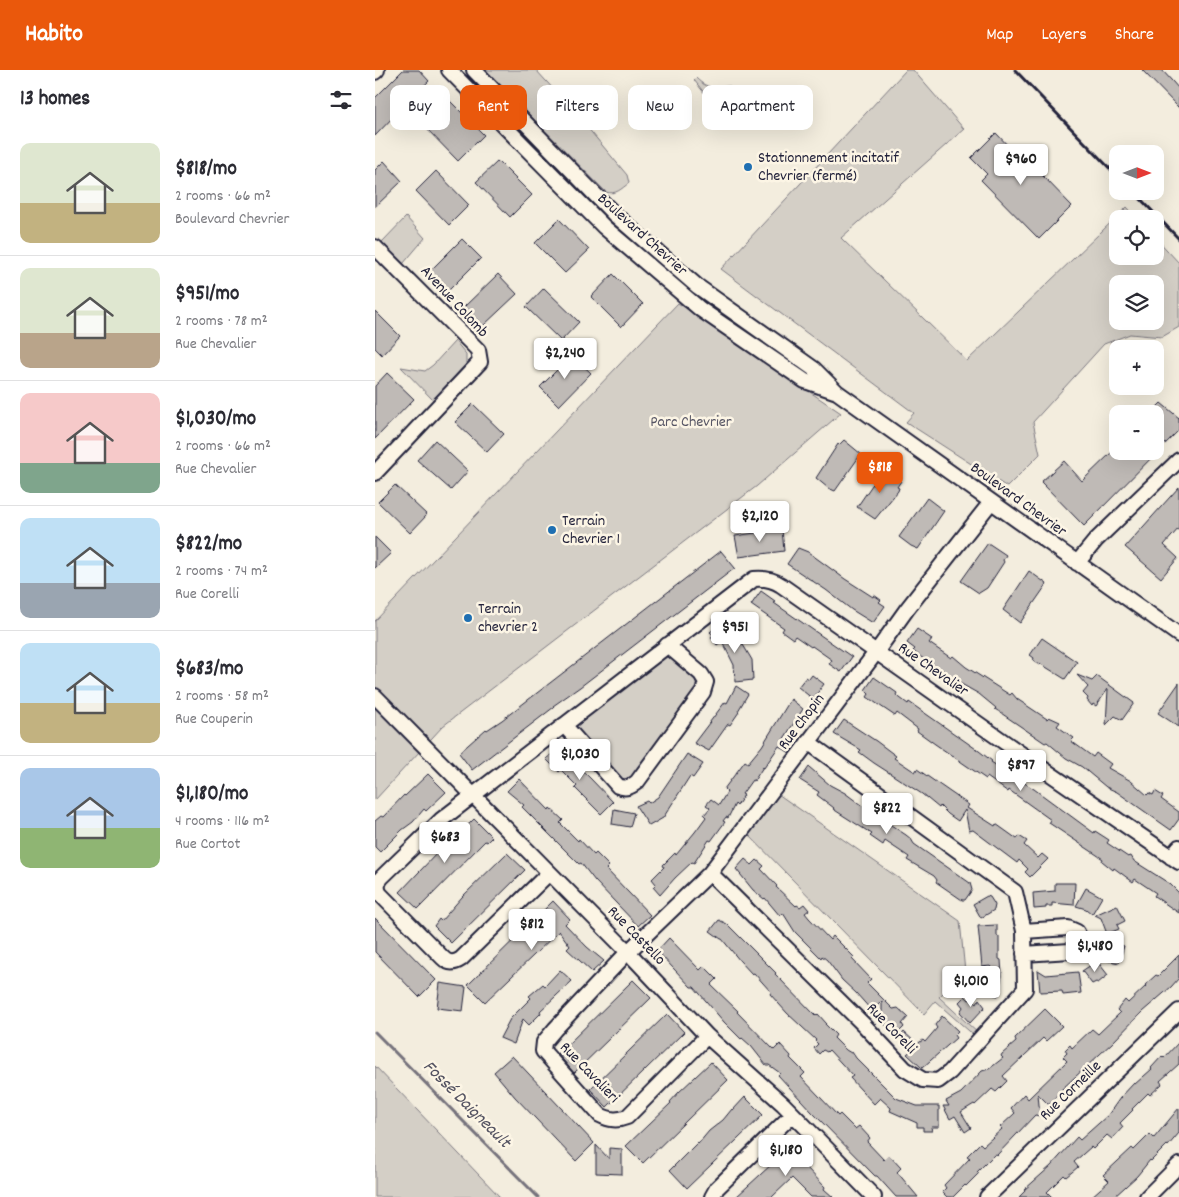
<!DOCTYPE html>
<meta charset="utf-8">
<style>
:root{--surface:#fff;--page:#f7f7f7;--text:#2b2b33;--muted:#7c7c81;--line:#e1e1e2;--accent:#ea580c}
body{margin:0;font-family:Dekko,sans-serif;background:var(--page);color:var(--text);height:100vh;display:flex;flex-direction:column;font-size:19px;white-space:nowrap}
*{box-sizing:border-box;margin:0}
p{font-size:16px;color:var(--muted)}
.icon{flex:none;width:28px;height:28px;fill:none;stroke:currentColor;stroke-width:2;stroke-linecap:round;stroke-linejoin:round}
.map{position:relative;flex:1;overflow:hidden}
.sheet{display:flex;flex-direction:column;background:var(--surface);width:375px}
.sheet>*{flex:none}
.hud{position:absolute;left:15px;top:15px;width:475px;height:45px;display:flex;gap:10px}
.needle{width:32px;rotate:90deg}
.fabs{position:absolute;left:734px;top:75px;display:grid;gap:10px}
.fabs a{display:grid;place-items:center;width:55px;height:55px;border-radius:10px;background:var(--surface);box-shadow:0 5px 20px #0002;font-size:25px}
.price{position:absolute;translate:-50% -42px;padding:0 11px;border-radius:5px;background:#fff;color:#222;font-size:16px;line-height:32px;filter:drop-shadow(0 1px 2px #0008)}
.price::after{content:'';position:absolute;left:50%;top:30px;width:15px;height:11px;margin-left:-8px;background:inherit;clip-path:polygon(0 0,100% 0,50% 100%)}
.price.active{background:var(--accent);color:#fff}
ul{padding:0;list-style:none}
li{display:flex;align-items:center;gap:15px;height:125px;padding:0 20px}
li+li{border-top:1px solid var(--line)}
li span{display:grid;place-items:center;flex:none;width:140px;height:100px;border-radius:10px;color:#555}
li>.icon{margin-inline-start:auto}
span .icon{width:60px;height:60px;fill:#fffc;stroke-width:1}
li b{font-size:21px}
h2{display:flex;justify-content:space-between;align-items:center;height:60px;padding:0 20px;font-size:21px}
.pill{padding:0 18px;border-radius:10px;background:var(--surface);box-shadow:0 5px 20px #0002;font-size:18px;line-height:45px}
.pill.active{background:var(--accent);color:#fff}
header{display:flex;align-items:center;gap:30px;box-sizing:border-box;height:70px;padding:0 25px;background:var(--accent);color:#fff}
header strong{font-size:24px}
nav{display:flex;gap:28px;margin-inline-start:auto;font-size:18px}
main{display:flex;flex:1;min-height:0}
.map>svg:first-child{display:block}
.green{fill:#d4cfc6;stroke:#7b7880;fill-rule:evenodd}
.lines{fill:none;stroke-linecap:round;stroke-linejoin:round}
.stream{stroke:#75727b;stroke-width:3}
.building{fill:#bfbab6;stroke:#22223b}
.minor-casing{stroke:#22223b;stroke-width:18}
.minor{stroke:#fcf5e5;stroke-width:14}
.rail{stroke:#22223b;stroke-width:3}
.poi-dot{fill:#1f6fb2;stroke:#fcf5e5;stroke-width:2}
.labels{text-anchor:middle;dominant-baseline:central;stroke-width:5;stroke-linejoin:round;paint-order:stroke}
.poi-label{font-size:16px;fill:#22223b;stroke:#fcf5e5;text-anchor:start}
.street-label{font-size:16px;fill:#22223b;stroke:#fcf5e5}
.park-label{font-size:16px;fill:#575665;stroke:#fcf5e5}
.water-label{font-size:18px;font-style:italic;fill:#525160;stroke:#fcf5e5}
</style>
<header>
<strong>Habito</strong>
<nav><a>Map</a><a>Layers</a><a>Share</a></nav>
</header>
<main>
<section class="sheet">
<h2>13 homes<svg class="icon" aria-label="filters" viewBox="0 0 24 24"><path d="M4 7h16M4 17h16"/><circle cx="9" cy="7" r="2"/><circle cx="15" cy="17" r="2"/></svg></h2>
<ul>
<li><span style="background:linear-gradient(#dfe7d0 60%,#c2b280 0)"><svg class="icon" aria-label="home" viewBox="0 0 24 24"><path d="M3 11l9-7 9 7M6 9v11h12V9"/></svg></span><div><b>$818/mo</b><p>2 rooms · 66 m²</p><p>Boulevard Chevrier</p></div></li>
<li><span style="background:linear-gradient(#dfe7d0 65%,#b9a48a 0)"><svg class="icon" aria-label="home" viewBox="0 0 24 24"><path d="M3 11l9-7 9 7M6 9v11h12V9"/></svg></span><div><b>$951/mo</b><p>2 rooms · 78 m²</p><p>Rue Chevalier</p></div></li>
<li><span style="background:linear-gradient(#f6c9c9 70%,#7fa58c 0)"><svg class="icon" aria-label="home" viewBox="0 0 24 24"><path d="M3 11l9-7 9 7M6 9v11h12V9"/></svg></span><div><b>$1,030/mo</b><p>2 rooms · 66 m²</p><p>Rue Chevalier</p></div></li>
<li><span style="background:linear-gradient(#bfe0f5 65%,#9aa5b1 0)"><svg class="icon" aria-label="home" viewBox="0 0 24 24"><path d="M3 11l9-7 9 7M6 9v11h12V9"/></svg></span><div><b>$822/mo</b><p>2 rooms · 74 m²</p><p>Rue Corelli</p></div></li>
<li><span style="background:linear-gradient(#bfe0f5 60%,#c2b280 0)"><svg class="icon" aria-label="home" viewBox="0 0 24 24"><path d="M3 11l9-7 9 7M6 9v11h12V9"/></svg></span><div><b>$683/mo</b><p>2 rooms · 58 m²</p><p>Rue Couperin</p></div></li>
<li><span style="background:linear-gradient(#a9c7e8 60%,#8fb573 0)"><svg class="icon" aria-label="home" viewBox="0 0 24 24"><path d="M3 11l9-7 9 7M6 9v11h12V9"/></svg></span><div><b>$1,180/mo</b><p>4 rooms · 116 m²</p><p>Rue Cortot</p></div></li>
</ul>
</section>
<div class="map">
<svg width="804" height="1127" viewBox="0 0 804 1127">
<rect width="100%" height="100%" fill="#f3edde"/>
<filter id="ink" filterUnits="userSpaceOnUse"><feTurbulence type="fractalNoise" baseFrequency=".02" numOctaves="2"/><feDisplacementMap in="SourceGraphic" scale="10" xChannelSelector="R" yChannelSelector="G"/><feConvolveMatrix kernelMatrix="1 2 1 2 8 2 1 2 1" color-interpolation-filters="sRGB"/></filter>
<g filter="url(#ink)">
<path class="green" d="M110,0H161L202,45L252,105L254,113C246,119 241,125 231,122Z
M531,0H538L589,59L466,168L592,291L752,137L763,149H742V186H780V167L804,193V257L787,267L755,264L729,274L658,352L665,384L632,417L531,352L539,343L346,199ZM742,214H780V251H742Z
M321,8C333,20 339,17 355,16L356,18L338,34L319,10Z
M31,147L50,168L28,194L7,172Z
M303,233L466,343L382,416L68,656L0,730V551Z
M80,271L91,284V294L58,330L26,297L50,301L58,295Z
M285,586L294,587L320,607L322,620L258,706L249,709L240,707L193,655Z
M400,722L585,851L590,902L564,927L605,965L602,968L560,931L549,944L370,761Z
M0,996L125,1127H0Z"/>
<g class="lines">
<path class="stream" d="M0,962L163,1127"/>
</g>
<path class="building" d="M28,0H44L54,11L21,42L22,43L0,66V28Z
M767,0H787L797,11L804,19V38Z
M74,30L109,65L83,91L48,55Z
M621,63L637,80L640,77L697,136L664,169L606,110L612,104L596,88Z
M9,91L27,111L0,137V100Z
M123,91L157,125L135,147L101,112Z
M61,101L94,135L74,155L41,121Z
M184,149L214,180L190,203L160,173Z
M87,169L106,188L73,221L54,202Z
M123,204L142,224L108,256L89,237Z
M238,204L268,234L246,257L216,227Z
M169,218L204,252L186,271L151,237Z
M0,241L25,266L7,285L0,278Z
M197,285L216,303L184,336L165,317Z
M12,303L39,329L0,369V316Z
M786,333L804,348V360L709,456L666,412L689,391L707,411L738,381H780V339Z
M98,334L129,364L112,382L80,352Z
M60,370L93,401L76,420L42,390Z
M469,370L486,384L460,421L453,418L441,408L463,374L464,375Z
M508,399L526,411L522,417L524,418L523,421L500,449L482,437Z
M20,415L52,445L35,463L3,432Z
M804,417V458L789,475L803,488L786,508L750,477Z
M552,428L569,441L543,479L536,476L524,467Z
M407,459L409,481L364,487L360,466Z
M0,467L16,483L0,498Z
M613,473L631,485L628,490L629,492L612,518L604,523L586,511Z
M423,478L433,482L470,509L498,527L499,525L506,530L504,532L510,536L498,553L477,540L451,520L412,494Z
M346,481L360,498L205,617L178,636L179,637L97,700L84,683L111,659L112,660L127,650Z
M654,501L672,514L645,553L628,540Z
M386,521L400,531L399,533L477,587L466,602L454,594L457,590L437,576L436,577L420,566L418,569L407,561L409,558L376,535Z
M346,553L360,570L364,568L377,590L378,610L360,612L359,595L347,571L342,575L336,567L338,565L335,562Z
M542,559L557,569L554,573L576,588L578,586L591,597L635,625L637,623L642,629L672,649L674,647L685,652L682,656L699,668L696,671L718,687L721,683L736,694L733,698L756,711L772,725L774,723L778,725L780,721L788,726L786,729L804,742V749L796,760L742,722L731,717L707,697L691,688L672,672L670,673L620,639L621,638L604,624L581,611L563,597L562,599L538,581L540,579L532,573Z
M667,568L702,592L690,609L666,594L665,595L658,590L659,588L655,585Z
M437,605L449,614L438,629L423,617L431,607L434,609Z
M702,605L717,611L722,606L759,633L747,650L740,646L731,655L733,619L721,636L718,634L717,636L712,630L713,628L708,623L713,617Z
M499,607L522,623L521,625L533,634L534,632L604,681L617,691L616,692L659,719L719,763L720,761L734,770L732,773L753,787L756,786L759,791L795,814L804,823V843L779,826L781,823L760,809L758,812L739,798L738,800L727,791L728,789L674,753L676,750L634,720L633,722L612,707L611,709L560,674L542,661L543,659L522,643L520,646L492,627L494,624L490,620Z
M804,613V657L783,643Z
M361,616L373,624L363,641L364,642L355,655L353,654L334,681L319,673L350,632L352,633Z
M416,629L428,639L408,670L418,678L415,683L404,676L389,698L388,697L379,711L377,710L367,724L369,725L362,736L360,734L353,748L351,747L348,751L350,752L336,771L334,770L319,793L317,792L300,808L285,825L278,817L281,814L277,809L289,797L288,795L300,783L301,785L320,762L331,747L329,745L335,738L331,735L336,729L344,735L352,722L349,719L370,691L373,693L387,676Z
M469,650L501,671L521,686L519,688L540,702L542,699L575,722L594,735L592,738L620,756L621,754L642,769L644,766L652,771L649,775L663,788L667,784L673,789L655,807L650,802L653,799L644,790L642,793L598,760L594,761L590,740L583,751L573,744L565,736L564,738L547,724L499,693L484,682L486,680L459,664Z
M184,678L215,708L238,732L226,744L200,718L202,716L186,700L184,702L171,689Z
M312,684L328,694L318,708L315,706L288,748L274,756L261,736L272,731L274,733L283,727Z
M434,697L455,715L470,723L498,744L497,745L505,751L512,755L513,753L531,765L536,769L539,774L595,813L597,820L590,830H587L561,812L562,810L559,806L532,790L534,787L510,771L508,775L495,766L497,764L458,739L459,738L442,725L444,722L425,710Z
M53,704L71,722L51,741L49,739L38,752L27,760L5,782L0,777V751L6,746L8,747L29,725L30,726Z
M144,709L174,740L175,738L188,750L185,753L203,771L204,769L219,785L221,783L234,796L231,799L275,845L263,856L220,811L206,793L204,794L147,737L149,735L132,721Z
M239,739L259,743L255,757L237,754Z
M99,749L117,767L112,772L110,771L43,839L25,822L63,782L81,769L80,768Z
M132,783L150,800L76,873L59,856L64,849L66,851L87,827Z
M370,789L377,795L382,790L389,796L386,799L402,816L401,817L421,836L422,835L425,837L429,834L434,840L430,843L434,848L455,870L458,866L479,887L477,889L496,909L492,913L518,939L523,938L533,947L527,954L529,957L521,965L507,952V931L497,941L481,923L467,910L452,890L447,886L446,888L420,862L408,843L405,846L390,828L389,829L378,820L361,799Z
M680,813H700L699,835L677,833V836H671V838L659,839L658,823L680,821Z
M711,818L727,827L717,844L711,839L701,836Z
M612,826L615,827L620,835L619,840L606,848L598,834Z
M178,831L195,849L190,854L212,877L229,891L217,902L192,879L195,876L184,861L110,932L93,915Z
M742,835L750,851L742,855L744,859L732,864L726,848L720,845Z
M0,848L61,910L44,927L0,882Z
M344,850L352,854L401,903L400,904L404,908L441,946L443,944L451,953L450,954L461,965L459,968L471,980L476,983L477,982L481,988L521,1028L542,1036H564V1057H556L557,1061H548V1057H542V1053L515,1041L516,1038L505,1028L499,1034L475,1008L478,1006L454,980L452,982L448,980L444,984L439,978L443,974L440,971L441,970L412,943L395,924L396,922L379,903L377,904L365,891L347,869H346L335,861Z
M622,855V866L624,867V889L626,890L627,906L623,926L607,921L616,896L607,897L603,856Z
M294,868L325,900L329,896L342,909L336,915L363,941L362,942L399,980L405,974L416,986L415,988L430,1003L426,1007L463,1046L465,1044L480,1059L484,1056L495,1068L492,1072L509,1090L514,1085L526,1098L522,1102L543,1127H521L502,1106H500L437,1042L403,1005L405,1003L394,995H391L376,976L367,968L366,969L349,952L319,917H316L282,881Z
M730,871L749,876L744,893L725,889Z
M804,885V908L796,917L767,942L737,973L687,1019L674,1035L663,1024L665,1046L660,1045L622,1085L620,1084L602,1102L604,1103L591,1116L590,1115L578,1127H572L567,1122L571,1118L569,1115L595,1088L592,1086L605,1073L608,1076L627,1059L625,1057L640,1043L636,1038L649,1024L653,1029L692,991L688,987L692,983L690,980L695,975L697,978L717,959L723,964L745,943L742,940L750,930L753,933L771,916L770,915L781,905L783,906Z
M722,891L733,905L723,913L721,912L717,914L707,901Z
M185,900L197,911L165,941L166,943L154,955L148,949L139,974L125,968L135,949L156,928L154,926L168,914L170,916Z
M663,900L671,905L703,902L706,923L688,925L687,921L665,922Z
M258,910L276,928L199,1003L183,984Z
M65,913L91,917L88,941L62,938Z
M590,926L594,930L597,928L602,933L604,929L610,937L595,953L585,942L588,937L584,932Z
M670,939L687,956L671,971L668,968L628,1006L632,1011L621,1022L617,1019L600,1035L599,1034L586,1042L596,1058L590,1062L580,1046L575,1049L568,1036H574L571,1031L586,1023L607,1001L614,999L628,988L626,986L627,984L641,972L640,968Z
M292,944L309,962L232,1037L215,1019Z
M567,946L583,961L579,965L581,968L547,998L532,984L537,980L525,966L529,962L542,974L548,970L550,972L562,958L560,955Z
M804,972V994L785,1011L787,1014L775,1025L773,1023L757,1039L758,1040L745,1053L748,1057L737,1069L732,1065L718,1079L716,1077L699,1092L703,1097L691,1107L689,1105L672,1122L677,1127H644L650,1121L649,1120L676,1096L702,1067L705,1070L733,1045L745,1028L759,1013L760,1014L777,999L776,998L787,986L789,988Z
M137,986L219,1073L201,1091L140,1027L119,1002Z
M336,992L353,1010L268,1093L251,1076L296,1033L295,1032L304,1022Z
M370,1027L388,1045L312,1118L295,1100L323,1072L324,1073L334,1061L348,1050L357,1039L358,1040Z
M804,1038V1063L793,1076L792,1075L776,1091L775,1090L762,1106L739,1127H716L734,1111L728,1105L757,1078L759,1080L775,1064L779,1068Z
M415,1074L433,1093L430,1096L450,1117L449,1119L458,1127H436L417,1108L397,1127H361L397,1094L396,1093Z
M221,1075L234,1089V1078L247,1079V1104L221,1103Z"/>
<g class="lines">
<defs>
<path id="minor" d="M74,0L229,157L325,239L430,311L459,321
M99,0L240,145L322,216L439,299L462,322L804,565
M0,2L2,0
M0,177L103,280L105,292L0,403
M702,493L721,470L804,390
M0,626L253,882L332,966L408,1034L499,1127
M189,655L243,716C251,719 255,717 262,712L328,622L331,612L326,604L292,575
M796,787L804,777
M174,803L86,889C80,893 74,894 68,888L5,824C1,818 2,812 7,807L66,750L379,509C389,508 397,509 406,515L642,681L804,792
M335,803L489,955L530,999L548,1010L563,1011L575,1002L650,919L649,861L640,822L433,672
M649,861L693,858L702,862L705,869L702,878L695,881L649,884
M332,966L252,1047C242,1051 235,1050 225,1045L168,981L169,972L180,959L253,882L335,803L502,581L532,539L616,432
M337,1127L342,1118L417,1045
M612,1127L804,941
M772,1127L804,1095"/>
</defs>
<use href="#minor" class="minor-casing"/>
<use href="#minor" class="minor"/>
<path class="rail" d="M640,0L742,106
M758,121L804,169"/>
</g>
</g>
<g class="poi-dot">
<circle cx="373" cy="97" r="5"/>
<circle cx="177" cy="460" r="5"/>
<circle cx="93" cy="548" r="5"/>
</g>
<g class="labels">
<g class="poi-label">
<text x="383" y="88">Stationnement incitatif<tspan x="383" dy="18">Chevrier (fermé)</tspan></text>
<text x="187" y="451">Terrain<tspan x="187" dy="18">Chevrier 1</tspan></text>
<text x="103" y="539">Terrain<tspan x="103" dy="18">chevrier 2</tspan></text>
</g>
<g class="street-label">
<text transform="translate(267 165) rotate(42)">Boulevard Chevrier</text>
<text transform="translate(79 232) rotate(47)">Avenue Colomb</text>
<text transform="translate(643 430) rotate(36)">Boulevard Chevrier</text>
<text transform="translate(558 600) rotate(35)">Rue Chevalier</text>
<text transform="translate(427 652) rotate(-53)">Rue Chopin</text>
<text transform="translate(261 866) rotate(46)">Rue Castello</text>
<text transform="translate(516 959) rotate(46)">Rue Corelli</text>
<text transform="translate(214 1003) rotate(46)">Rue Cavalieri</text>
<text transform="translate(696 1021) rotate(-44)">Rue Corneille</text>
</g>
<g class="park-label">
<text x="316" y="352">Parc Chevrier</text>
</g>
<g class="water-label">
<text transform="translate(91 1035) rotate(45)">Fossé Daigneault</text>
</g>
</g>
</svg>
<div class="fabs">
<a><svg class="needle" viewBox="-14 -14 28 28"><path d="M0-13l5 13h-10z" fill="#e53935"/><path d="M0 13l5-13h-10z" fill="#7c7c81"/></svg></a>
<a><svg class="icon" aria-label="locate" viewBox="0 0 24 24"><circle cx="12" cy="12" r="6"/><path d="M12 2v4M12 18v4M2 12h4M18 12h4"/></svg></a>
<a><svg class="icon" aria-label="layers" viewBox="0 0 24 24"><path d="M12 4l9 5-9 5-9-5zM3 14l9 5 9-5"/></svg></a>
<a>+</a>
<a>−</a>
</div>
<b class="price" style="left:646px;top:116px">$960</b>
<b class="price" style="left:190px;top:310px">$2,240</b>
<b class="price active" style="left:505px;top:424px">$818</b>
<b class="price" style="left:385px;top:473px">$2,120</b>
<b class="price" style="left:360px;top:584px">$951</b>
<b class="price" style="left:205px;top:711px">$1,030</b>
<b class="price" style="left:646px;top:722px">$897</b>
<b class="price" style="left:512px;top:765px">$822</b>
<b class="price" style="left:70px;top:794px">$683</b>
<b class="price" style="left:157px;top:881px">$812</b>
<b class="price" style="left:720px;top:903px">$1,480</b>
<b class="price" style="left:596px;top:938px">$1,010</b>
<b class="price" style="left:411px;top:1107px">$1,180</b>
<div class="hud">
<a class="pill">Buy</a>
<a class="pill active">Rent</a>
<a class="pill">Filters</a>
<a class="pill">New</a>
<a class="pill">Apartment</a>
</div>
</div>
</main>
